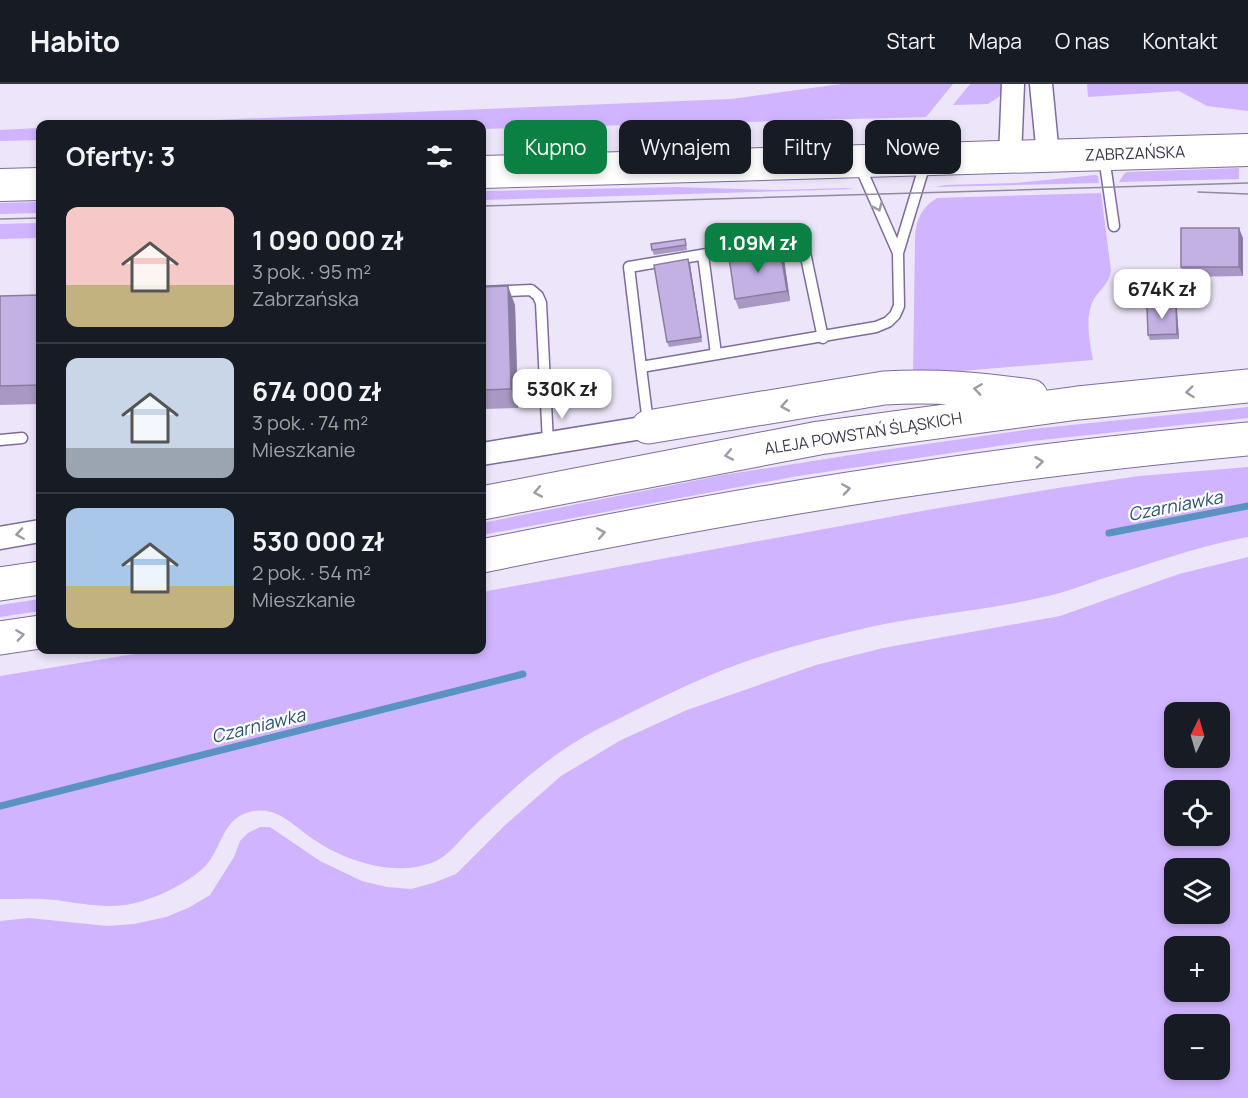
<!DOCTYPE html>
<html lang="pl">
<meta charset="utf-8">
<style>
:root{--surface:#171b24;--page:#242831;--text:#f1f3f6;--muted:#9ea1a6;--line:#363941;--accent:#0b8043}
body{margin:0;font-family:Manrope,sans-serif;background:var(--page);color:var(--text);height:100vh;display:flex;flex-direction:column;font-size:22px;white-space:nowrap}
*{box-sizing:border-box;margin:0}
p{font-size:20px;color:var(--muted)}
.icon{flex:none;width:33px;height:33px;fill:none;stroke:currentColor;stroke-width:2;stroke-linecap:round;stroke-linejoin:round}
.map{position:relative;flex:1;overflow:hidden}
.details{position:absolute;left:36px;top:36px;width:450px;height:534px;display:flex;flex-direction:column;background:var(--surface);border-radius:12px;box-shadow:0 3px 9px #0003}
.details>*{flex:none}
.guide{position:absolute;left:504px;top:36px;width:570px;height:54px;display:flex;gap:12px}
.needle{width:39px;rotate:5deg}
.controls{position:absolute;left:1164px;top:618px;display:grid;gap:12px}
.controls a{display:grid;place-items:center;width:66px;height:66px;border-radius:12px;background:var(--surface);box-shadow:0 3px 9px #0003;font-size:30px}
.price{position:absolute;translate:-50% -51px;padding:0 14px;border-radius:12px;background:#fff;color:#222;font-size:20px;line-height:39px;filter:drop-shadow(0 2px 3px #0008)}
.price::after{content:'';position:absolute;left:50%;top:36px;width:18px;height:14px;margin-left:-9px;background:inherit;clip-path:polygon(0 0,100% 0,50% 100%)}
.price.on{background:var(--accent);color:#fff}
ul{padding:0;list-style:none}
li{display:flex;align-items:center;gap:18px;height:150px;padding:0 30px}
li+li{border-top:2px solid var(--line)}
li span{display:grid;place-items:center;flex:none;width:168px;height:120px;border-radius:12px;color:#555}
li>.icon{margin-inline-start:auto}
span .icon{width:72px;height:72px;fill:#fffc;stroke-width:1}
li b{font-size:26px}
h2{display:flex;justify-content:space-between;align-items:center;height:72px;padding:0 30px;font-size:26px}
.pill{padding:0 21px;border-radius:12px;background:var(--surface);box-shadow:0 3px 9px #0003;font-size:21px;line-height:54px}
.pill.on{background:var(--accent);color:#fff}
header{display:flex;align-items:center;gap:36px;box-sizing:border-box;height:84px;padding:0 30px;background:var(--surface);border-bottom:2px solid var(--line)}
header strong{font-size:28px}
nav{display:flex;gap:33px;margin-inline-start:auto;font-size:21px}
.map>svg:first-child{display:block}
.green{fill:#d1b4ff;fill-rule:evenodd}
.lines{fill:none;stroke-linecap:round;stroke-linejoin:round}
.stream{stroke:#5a93c3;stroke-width:7}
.service-casing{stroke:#7e6c9b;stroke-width:13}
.minor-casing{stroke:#7e6c9b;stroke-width:25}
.secondary-casing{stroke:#7e6c9b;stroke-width:34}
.primary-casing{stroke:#7e6c9b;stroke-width:35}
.service{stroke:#fff;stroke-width:10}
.minor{stroke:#fff;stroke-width:22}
.secondary{stroke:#fff;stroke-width:32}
.primary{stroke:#fff;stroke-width:33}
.tram{stroke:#91899e;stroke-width:1.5}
.wall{fill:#a998c4}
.shaded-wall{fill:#897ca0}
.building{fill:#c4b1e4;stroke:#897ca0;stroke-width:1.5}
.oneway{stroke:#9f9ba6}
.labels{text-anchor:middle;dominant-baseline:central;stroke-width:4.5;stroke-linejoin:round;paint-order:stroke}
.street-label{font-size:16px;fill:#3f374c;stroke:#fff}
.water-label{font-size:18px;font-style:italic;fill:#285474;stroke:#fff}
</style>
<header>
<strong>Habito</strong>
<nav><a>Start</a><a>Mapa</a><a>O nas</a><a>Kontakt</a></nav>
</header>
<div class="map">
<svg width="1248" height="1014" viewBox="0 0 1248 1014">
<rect width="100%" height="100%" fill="#ede5fa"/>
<path class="green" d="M841,0H953L926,33L482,45V40H118L731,15Z
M970,0H1003L1000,12L988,20L953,21Z
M1087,0H1248V27L1207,22L1179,7L1088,13Z
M40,44V56L0,57V46Z
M1239,84V95L1119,98L1124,90L1127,88Z
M1095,91L1098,92L1099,99L935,103L945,101L1016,99Z
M677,103L775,106L845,104L855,105L482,116V107Z
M1101,109L1111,187C1109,200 1100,205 1094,215C1084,233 1090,258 1093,276L913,291L915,155C916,136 921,124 937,114Z
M40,118V129L0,130V119Z
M40,139V154L0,155V140Z
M1248,323V334L1032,357L798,392L482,451V439L723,391L870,368L1032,345Z
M1248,383V453C1198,462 1150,480 1101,495C1084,501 1066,508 1048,512C990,526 929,530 870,543C815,556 756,571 704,594C668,609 633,628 598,645C551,669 510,707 473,743C459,756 449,773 431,779C394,793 345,777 313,755C291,740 275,719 246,729C220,738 221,771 200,787C180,803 151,817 125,821C101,824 78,819 56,816C37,814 19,815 0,815V592L159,566H482V508L933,425L1058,404L1139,392Z
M1248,473V1014H0V837L29,834L107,842L134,840L166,833L188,824L210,811L234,773L240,757L248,749L260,743H270L320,777L362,797L387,803L411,805L433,799L456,790L504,742L561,692L621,656L687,626L816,581L883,564L1060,532L1179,490ZM1174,628H1220V674H1174ZM1174,706H1220V752H1174ZM1174,784H1220V830H1174ZM1174,862H1220V908H1174ZM1174,940H1220V986H1174Z
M40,515V527L0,533V521Z"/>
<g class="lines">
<path class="stream" d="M1109,449L1248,422
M0,722L523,590"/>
<defs>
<path id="service" d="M1104,73L1114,142
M859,80L898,169
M703,171L716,270
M482,208L531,206L538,212L541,219L548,359
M641,283L629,183L802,154L823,254
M648,339L641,283L876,243L888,238L895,231L899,222L898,169L925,80
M0,356L22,354"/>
<path id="minor" d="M1041,0L1048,72
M1010,73L1013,0
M482,370L648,343
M0,454L40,447"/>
<path id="secondary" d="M482,88L1248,66
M0,101L40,100"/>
<path id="primary" d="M648,343L884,304C938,301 979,305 1031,312
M482,419L819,354L1078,319L1248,302
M482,472C630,442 779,414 928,393C1034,377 1141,365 1248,355
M0,500L40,494
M0,554L40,548"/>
</defs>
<use href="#service" class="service-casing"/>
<use href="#minor" class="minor-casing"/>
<use href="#secondary" class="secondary-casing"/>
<use href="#primary" class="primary-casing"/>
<use href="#service" class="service"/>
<use href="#minor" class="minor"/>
<use href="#secondary" class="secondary"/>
<use href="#primary" class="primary"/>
<path class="tram" d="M1198,108L1248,110
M482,122L1248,99
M0,135L40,134"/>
</g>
<path class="wall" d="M1243,154V192L1185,193L1181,183Z
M686,160L687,166L654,171L652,166Z
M780,165L784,175L790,217L739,225L735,215Z
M690,180L702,258L669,263L667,258Z
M482,203L515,221L518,324L482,325Z
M40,211V320L0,321V212Z
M1176,222L1177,227L1179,255L1150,256L1148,251Z"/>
<path class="shaded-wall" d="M1239,144L1243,154V192L1239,183Z
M780,165L784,175L790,217L787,207Z
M688,175L690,180L702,258L701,253Z
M508,202L515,221L518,324L511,305Z
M1176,222L1177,227L1179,255L1177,250Z"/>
<path class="building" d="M1181,144H1239V183H1181Z
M685,155L686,161L652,166L651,160Z
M780,165L787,207L735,215L729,173Z
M688,175L701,253L667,258L654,181Z
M508,202L511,305L482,306V203Z
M40,211V301L0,302V212Z
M1176,222L1177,250L1148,251L1147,223Z"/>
<defs><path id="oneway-chevron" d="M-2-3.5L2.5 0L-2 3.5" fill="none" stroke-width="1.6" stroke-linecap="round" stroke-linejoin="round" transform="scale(1.5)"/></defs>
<g class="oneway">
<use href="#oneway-chevron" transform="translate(878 123) rotate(66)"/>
<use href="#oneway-chevron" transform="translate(978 305) rotate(-172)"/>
<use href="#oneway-chevron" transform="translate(1190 308) rotate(174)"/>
<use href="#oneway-chevron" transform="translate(785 322) rotate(170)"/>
<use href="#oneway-chevron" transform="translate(729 371) rotate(169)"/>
<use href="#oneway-chevron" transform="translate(1039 378) rotate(-7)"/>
<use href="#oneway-chevron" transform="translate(846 405) rotate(-9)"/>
<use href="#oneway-chevron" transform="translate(538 408) rotate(169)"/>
<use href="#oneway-chevron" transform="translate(601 449) rotate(-10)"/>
<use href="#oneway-chevron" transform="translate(20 450) rotate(171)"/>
<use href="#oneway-chevron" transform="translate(20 551) rotate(-8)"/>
</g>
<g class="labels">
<g class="street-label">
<text transform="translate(1135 69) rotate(-2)">ZABRZAŃSKA</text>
<text transform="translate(863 349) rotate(-9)">ALEJA POWSTAŃ ŚLĄSKICH</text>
</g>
<g class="water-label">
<text transform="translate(1175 421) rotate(-11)">Czarniawka</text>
<text transform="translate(258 641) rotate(-14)">Czarniawka</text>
</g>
</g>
</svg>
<div class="controls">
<a><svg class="needle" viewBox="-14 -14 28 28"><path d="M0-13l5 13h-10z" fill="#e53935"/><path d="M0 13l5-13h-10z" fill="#9ea1a6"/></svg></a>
<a><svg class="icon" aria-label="locate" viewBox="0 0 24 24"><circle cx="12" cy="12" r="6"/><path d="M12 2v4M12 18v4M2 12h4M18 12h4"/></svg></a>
<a><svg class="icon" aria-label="layers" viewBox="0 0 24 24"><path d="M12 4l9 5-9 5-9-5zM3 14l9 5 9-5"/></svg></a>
<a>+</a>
<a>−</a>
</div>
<b class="price on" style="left:758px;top:190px">1.09M zł</b>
<b class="price" style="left:1162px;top:236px">674K zł</b>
<b class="price" style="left:562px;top:336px">530K zł</b>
<div class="guide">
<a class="pill on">Kupno</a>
<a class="pill">Wynajem</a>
<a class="pill">Filtry</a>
<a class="pill">Nowe</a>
</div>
<section class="details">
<h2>Oferty: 3<svg class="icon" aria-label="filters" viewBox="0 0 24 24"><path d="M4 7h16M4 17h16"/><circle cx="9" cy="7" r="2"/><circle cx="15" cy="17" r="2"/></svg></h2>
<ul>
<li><span style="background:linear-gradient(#f6c9c9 65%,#c2b280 0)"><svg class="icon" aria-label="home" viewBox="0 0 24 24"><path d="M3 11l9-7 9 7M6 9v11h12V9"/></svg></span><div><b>1 090 000 zł</b><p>3 pok. · 95 m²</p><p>Zabrzańska</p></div></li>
<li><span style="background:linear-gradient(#c9d6e8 75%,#9aa5b1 0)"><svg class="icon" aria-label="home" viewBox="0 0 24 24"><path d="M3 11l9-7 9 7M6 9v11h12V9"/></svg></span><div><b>674 000 zł</b><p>3 pok. · 74 m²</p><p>Mieszkanie</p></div></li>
<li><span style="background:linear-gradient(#a9c7e8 65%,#c2b280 0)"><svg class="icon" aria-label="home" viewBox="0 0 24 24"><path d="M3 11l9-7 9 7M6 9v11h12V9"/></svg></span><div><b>530 000 zł</b><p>2 pok. · 54 m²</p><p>Mieszkanie</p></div></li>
</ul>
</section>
</div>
